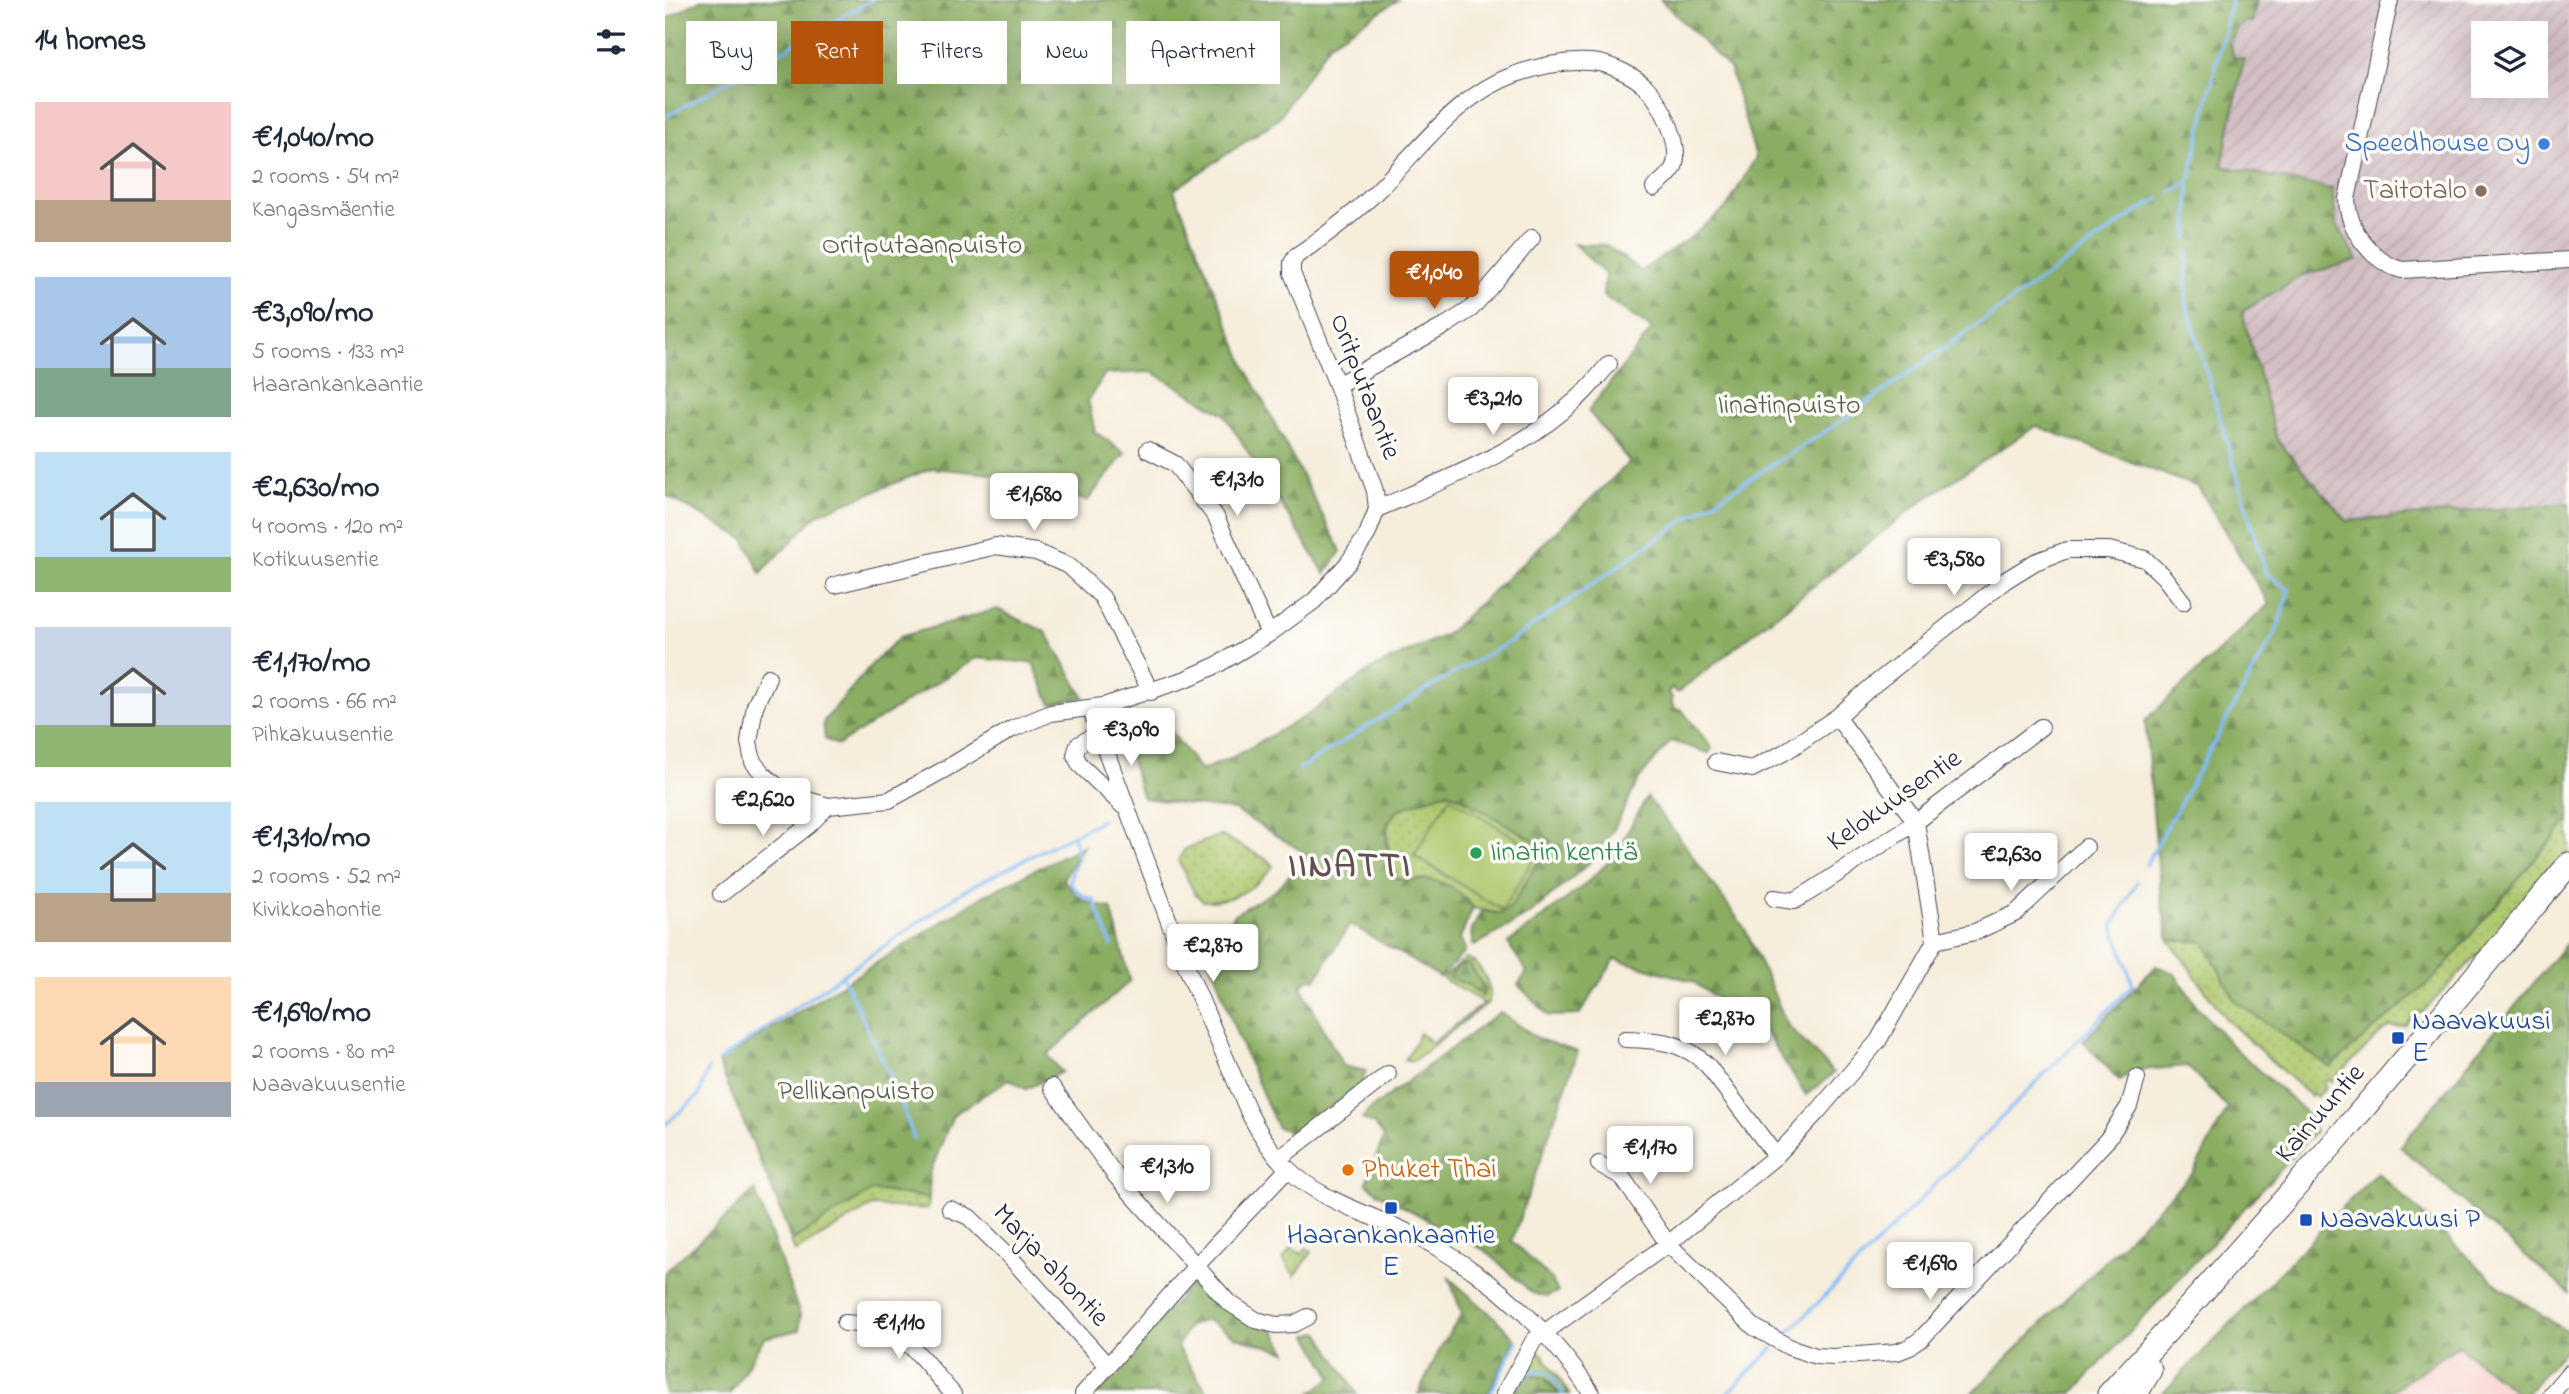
<!DOCTYPE html>
<meta charset="utf-8">
<style>
:root{--surface:#fff;--page:#f2f2f3;--text:#1f2937;--muted:#747a83;--accent:#b45309}
body{margin:0;font-family:"Indie Flower",sans-serif;background:var(--page);color:var(--text);height:100vh;display:flex;flex-direction:column;font-size:26px;white-space:nowrap}
*{box-sizing:border-box;margin:0}
p{font-size:23px;color:var(--muted)}
.icon{flex:none;width:38px;height:38px;fill:none;stroke:currentColor;stroke-width:2;stroke-linecap:round;stroke-linejoin:round}
.map{position:relative;flex:1;overflow:hidden}
.drawer{display:flex;flex-direction:column;background:var(--surface);width:665px}
.drawer>*{flex:none}
.guide{position:absolute;left:21px;top:21px;width:665px;height:63px;display:flex;gap:14px}
.controls{position:absolute;left:1806px;top:21px;display:grid;gap:14px}
.controls a{display:grid;place-items:center;width:77px;height:77px;border-radius:0px;background:var(--surface);box-shadow:0 7px 28px #0002;font-size:35px}
.price{position:absolute;translate:-50% -60px;padding:0 16px;border-radius:7px;background:#fff;color:#222;font-size:23px;line-height:46px;filter:drop-shadow(0 2px 4px #0008)}
.price::after{content:'';position:absolute;left:50%;top:42px;width:21px;height:16px;margin-left:-10px;background:inherit;clip-path:polygon(0 0,100% 0,50% 100%)}
.price.active{background:var(--accent);color:#fff}
ul{padding:0;list-style:none}
li{display:flex;align-items:center;gap:21px;height:175px;padding:0 35px}
li span{display:grid;place-items:center;flex:none;width:196px;height:140px;border-radius:0px;color:#555}
li>.icon{margin-inline-start:auto}
span .icon{width:84px;height:84px;fill:#fffc;stroke-width:1}
li b{font-size:30px}
h2{display:flex;justify-content:space-between;align-items:center;height:84px;padding:0 35px;font-size:30px}
.chip{padding:0 24px;border-radius:0px;background:var(--surface);box-shadow:0 7px 28px #0002;font-size:24px;line-height:63px}
.chip.active{background:var(--accent);color:#fff}
main{display:flex;flex:1;min-height:0}
.map>svg:first-child{display:block}
.built{fill:#f7d0cc}
.industrial{fill:url(#industrial-furrows);fill-rule:evenodd}
.grass{fill:url(#grass-dots);stroke:#687655;stroke-width:2;fill-rule:evenodd}
.forest{fill:url(#forest-firs);stroke:#56684e;stroke-width:2}
.garden{fill:#aec96f;stroke:#687655;stroke-width:2}
.lines{fill:none;stroke-linecap:round;stroke-linejoin:round}
.stream{stroke:#85bcf5;stroke-width:3.5}
.minor-casing{stroke:#424053;stroke-width:18}
.highway-casing{stroke:#424053;stroke-width:25}
.minor{stroke:#fff;stroke-width:16}
.highway{stroke:#fff;stroke-width:23}
.shop-dot{fill:#3f7fe0;stroke:#fdfcf7;stroke-width:2.5}
.education-dot{fill:#8d6e63;stroke:#fdfcf7;stroke-width:2.5}
.leisure-dot{fill:#2e9e5b;stroke:#fdfcf7;stroke-width:2.5}
.transit-dot{fill:#1a4fb4;stroke:#fdfcf7;stroke-width:2.5}
.food-dot{fill:#e8710a;stroke:#fdfcf7;stroke-width:2.5}
.labels{text-anchor:middle;dominant-baseline:central;stroke-width:7;stroke-linejoin:round;paint-order:stroke}
.shop-label{font-size:28px;fill:#366cbe;stroke:#fdfcf7;text-anchor:end}
.education-label{font-size:28px;fill:#785e54;stroke:#fdfcf7;text-anchor:end}
.park-label{font-size:28px;fill:#535c4d;stroke:#fdfcf7}
.street-label{font-size:28px;fill:#22223b;stroke:#fdfcf7}
.leisure-label{font-size:28px;fill:#27864d;stroke:#fdfcf7;text-anchor:start}
.transit-label{font-size:28px;fill:#164399;stroke:#fdfcf7;text-anchor:start}
.food-label{font-size:28px;fill:#c56008;stroke:#fdfcf7;text-anchor:start}
.district-label{font-size:35px;font-weight:bold;letter-spacing:2px;fill:#624e54;stroke:#fdfcf7}
</style>
<main>
<section class="drawer">
<h2>14 homes<svg class="icon" aria-label="filters" viewBox="0 0 24 24"><path d="M4 7h16M4 17h16"/><circle cx="9" cy="7" r="2"/><circle cx="15" cy="17" r="2"/></svg></h2>
<ul>
<li><span style="background:linear-gradient(#f6c9c9 70%,#b9a48a 0)"><svg class="icon" aria-label="home" viewBox="0 0 24 24"><path d="M3 11l9-7 9 7M6 9v11h12V9"/></svg></span><div><b>€1,040/mo</b><p>2 rooms · 54 m²</p><p>Kangasmäentie</p></div></li>
<li><span style="background:linear-gradient(#a9c7e8 65%,#7fa58c 0)"><svg class="icon" aria-label="home" viewBox="0 0 24 24"><path d="M3 11l9-7 9 7M6 9v11h12V9"/></svg></span><div><b>€3,090/mo</b><p>5 rooms · 133 m²</p><p>Haarankankaantie</p></div></li>
<li><span style="background:linear-gradient(#bfe0f5 75%,#8fb573 0)"><svg class="icon" aria-label="home" viewBox="0 0 24 24"><path d="M3 11l9-7 9 7M6 9v11h12V9"/></svg></span><div><b>€2,630/mo</b><p>4 rooms · 120 m²</p><p>Kotikuusentie</p></div></li>
<li><span style="background:linear-gradient(#c9d6e8 70%,#8fb573 0)"><svg class="icon" aria-label="home" viewBox="0 0 24 24"><path d="M3 11l9-7 9 7M6 9v11h12V9"/></svg></span><div><b>€1,170/mo</b><p>2 rooms · 66 m²</p><p>Pihkakuusentie</p></div></li>
<li><span style="background:linear-gradient(#bfe0f5 65%,#b9a48a 0)"><svg class="icon" aria-label="home" viewBox="0 0 24 24"><path d="M3 11l9-7 9 7M6 9v11h12V9"/></svg></span><div><b>€1,310/mo</b><p>2 rooms · 52 m²</p><p>Kivikkoahontie</p></div></li>
<li><span style="background:linear-gradient(#ffd9b3 75%,#9aa5b1 0)"><svg class="icon" aria-label="home" viewBox="0 0 24 24"><path d="M3 11l9-7 9 7M6 9v11h12V9"/></svg></span><div><b>€1,690/mo</b><p>2 rooms · 80 m²</p><p>Naavakuusentie</p></div></li>
</ul>
</section>
<div class="map">
<svg width="1904" height="1394" viewBox="0 0 1904 1394">
<defs>
<pattern id="industrial-furrows" width="10" height="10" patternUnits="userSpaceOnUse" patternTransform="scale(1.75)"><rect width="10" height="10" fill="#d2bec3"/><path d="M-1 1l2-2M0 10L10 0M9 11l2-2" fill="none" stroke="#b4a3a8"/></pattern>
<pattern id="grass-dots" width="8" height="8" patternUnits="userSpaceOnUse" patternTransform="scale(1.75)"><rect width="8" height="8" fill="#aec96f"/><path d="M2 2h.1M6 6h.1" fill="none" stroke="#95ac61" stroke-width="1.8" stroke-linecap="round"/></pattern>
<pattern id="forest-firs" width="22" height="20" patternUnits="userSpaceOnUse" patternTransform="scale(1.75)"><rect width="22" height="20" fill="#8aad62"/><path d="M5 1l3.5 6h-7zM16 11l3.5 6h-7z" fill="#708c52"/></pattern>
</defs>
<rect width="100%" height="100%" fill="#fdfcf7"/>
<filter id="ink" filterUnits="userSpaceOnUse"><feTurbulence type="fractalNoise" baseFrequency=".0143" numOctaves="2"/><feDisplacementMap in="SourceGraphic" scale="14" xChannelSelector="R" yChannelSelector="G"/><feConvolveMatrix kernelMatrix="1 2 1 2 8 2 1 2 1" color-interpolation-filters="sRGB"/></filter>
<filter id="wash" filterUnits="userSpaceOnUse"><feTurbulence type="fractalNoise" baseFrequency=".00686" numOctaves="4" result="noise"/><feDisplacementMap in="SourceGraphic" scale="28" xChannelSelector="R" yChannelSelector="G"/><feGaussianBlur stdDeviation="1.57" result="paint"/><feColorMatrix in="noise" values="0 0 0 0 0 0 0 0 0 0 0 0 0 0 0 0 0 1.4 0 .05"/><feComposite in="paint" operator="in"/></filter>
<g filter="url(#wash)">
<rect width="100%" height="100%" fill="#f6eddb"/>
<path class="built" d="M1793,1346L1850,1394H1722Z"/>
<path class="industrial" d="M1592,0H1904V503L1682,521L1612,440L1577,312L1636,276L1691,260L1671,223L1667,190L1556,166L1579,59L1569,57L1564,43L1572,29L1583,21L1587,22ZM1818,33H1871V86H1818Z"/>
<path class="grass" d="M782,792L791,795L871,842L878,835L886,840L847,905L836,914L808,908C797,894 784,882 765,880C753,878 743,883 731,878C712,812 721,811 782,792ZM785,797L837,910L749,856Z
M1904,819V852L1853,913L1758,1012H1753L1741,1026L1725,1027L1718,1031L1666,1082L1663,1079L1659,1083L1661,1087L1652,1097L1648,1094L1646,1097L1562,1020L1504,940L1539,942L1571,1002L1769,978Z
M555,835L603,860L608,866C592,888 566,903 538,901L530,894L513,860L520,849Z
M801,958C817,963 828,988 823,1003L748,1061L740,1060L755,1033L767,1043L819,1003L775,977L777,974L780,976Z
M208,1190L264,1198L263,1209L207,1206L130,1252L126,1241Z
M626,1248L637,1254L641,1248L647,1252L630,1276L618,1259Z
M872,1350L877,1354L904,1394H894L880,1378L854,1385L850,1394H845Z"/>
<path class="forest" d="M35,0H733L665,43L612,120L509,190L581,368L676,551L660,574L559,414L487,372L440,374L423,400L430,432L460,453L422,501L346,476L267,468L153,514L96,573L79,539L0,495V20Z
M996,0H1592L1587,22L1583,21L1572,29L1564,43L1569,57L1579,59L1557,166L1667,189L1671,223L1692,260L1636,276L1577,312L1612,440L1682,521L1904,503V819L1769,978L1665,1067L1571,1002L1539,942L1504,940L1496,900L1480,721L1604,604L1533,487L1371,426L1257,501L1012,693L1007,688L1003,692L1007,697V704L1011,709H1016L1047,748L1044,753L1006,741L974,779L949,829L924,863L865,914L809,946C802,932 810,924 817,911L836,914L847,905L886,840L878,835L872,842L791,795L782,792L732,810L723,823L721,843L731,878C743,883 753,878 765,880C784,882 797,894 808,908L795,938L800,949L799,953L775,977L685,924L651,979H644L636,986L678,1066L701,1071L696,1085L629,1133L612,1127L573,1037L544,957L570,914L611,890L643,855L569,810L478,798L457,732L492,712L536,771L568,757L642,715L708,668L782,634L965,462L923,411L987,329L938,296L940,274L909,244L941,245L976,271L1027,236L1062,207L1091,157L1065,69Z
M332,609L381,632L419,697L386,704L368,663L311,658L173,745L160,739L158,722L207,664L235,637Z
M982,797L1014,837L1080,929L1123,1026L1169,1073L1141,1095L1100,1032L1027,981L950,959L914,1015L884,1016L853,985L862,972L843,943L916,888L948,858Z
M419,845L398,879C414,900 420,904 446,908L465,981L382,1055L397,1072L361,1089L344,1079L288,1115L265,1173L264,1198L208,1190L126,1241L114,1206L53,1062L318,896Z
M1904,940V1293L1735,1147Z
M802,963L805,965L820,989L818,996L805,986L784,977L792,967Z
M1491,966L1509,973L1532,1006L1566,1045L1647,1118L1650,1132L1407,1394H1306L1528,1173L1563,1108L1522,1066L1466,1071L1455,1081L1418,1041Z
M835,1012L874,1039L913,1052L847,1241L887,1280L893,1292L881,1297L867,1293L821,1251L713,1193L701,1183L719,1136L709,1124L697,1119L702,1112Z
M1712,1172L1834,1286L1904,1333V1345L1861,1394H1853L1793,1346L1722,1394H1497Z
M90,1190L135,1315V1330L99,1338L65,1394H0V1272Z
M784,1278L829,1317L850,1339L823,1394H753L777,1345L797,1314Z
M529,1280L609,1331L622,1352L571,1337L542,1320L524,1326L512,1347L544,1394H432Z
M654,1332L692,1394H645L667,1377L643,1335Z
M864,1374L880,1378L894,1394H850L854,1385Z"/>
<path class="garden" d="M785,797L873,852L837,910L749,855Z"/>
<g class="lines">
<path class="stream" d="M0,117L207,0
M1505,193L1524,182L1566,0
M1523,238L1524,182
M634,769L779,679L846,641L1009,527L1175,422L1470,213L1494,199
M408,834L413,858L407,871L405,884L418,896L429,900L447,946
M1481,865L1613,627L1624,589L1601,574L1521,302L1522,253
M177,975L232,1090L249,1139
M54,1061L300,890L437,820
M0,1125L34,1095L43,1069
M1121,1335L1468,985L1448,925L1472,882
M854,1383C877,1359 884,1370 898,1394
M825,1394L852,1341
M1062,1394L1108,1348"/>
</g>
</g>
<g filter="url(#ink)">
<g class="lines">
<defs>
<path id="minor" d="M1725,0L1682,199C1683,230 1707,262 1737,270L1904,260
M672,385L778,327L806,309L867,238
M483,450L510,464L551,517L604,634
M712,509C782,479 854,452 911,400C923,390 933,376 944,364
M170,585L331,546L371,552L404,566L437,597L486,692
M103,677L90,706L84,742L88,762L100,776L122,794L163,806L224,800L282,768L347,729L386,713L438,706L521,679L552,665L604,634L649,601L683,563L702,535L712,509L710,491L672,385L627,273V263L631,256C660,236 690,214 714,189C757,147 792,95 851,74C878,65 906,59 934,63C949,66 971,77 981,87C997,103 1019,148 1008,169C1004,176 994,183 989,188
M425,708L516,954L585,1115C595,1134 607,1153 622,1168C658,1205 724,1219 768,1245C832,1282 886,1332 927,1394
M436,740L425,738L413,745L410,755L415,765L458,806
M1051,762L1087,769L1120,752L1172,717L1206,687L1341,580L1370,562L1402,550H1444L1480,559L1499,577L1518,602
M56,894L143,826L163,806
M1109,898L1129,901L1146,891L1251,822L1376,727
M1270,941L1310,932L1351,913L1421,847
M960,1039C992,1040 1019,1041 1043,1066L1111,1156
M387,1087L450,1175L563,1302L591,1320L611,1325L629,1324L643,1317
M614,1159L723,1074
M934,1164L957,1177L1003,1244L1089,1327L1124,1347L1151,1356L1168,1357L1232,1352L1245,1347L1256,1339L1442,1140L1464,1106L1472,1078
M285,1209L304,1217L344,1256L442,1365
M180,1323C241,1326 250,1352 288,1394
M418,1394L530,1267L623,1169
M839,1394L869,1340L1003,1244L1111,1156L1154,1110L1213,1041L1270,941L1251,822L1172,717
M1886,1394L1904,1373"/>
<path id="highway" d="M1444,1394C1604,1223 1754,1044 1904,864
M1471,1394L1485,1370"/>
</defs>
<use href="#minor" class="minor-casing"/>
<use href="#highway" class="highway-casing"/>
<use href="#minor" class="minor"/>
<use href="#highway" class="highway"/>
</g>
</g>
<circle class="shop-dot" cx="1879" cy="144" r="7"/>
<circle class="education-dot" cx="1816" cy="191" r="7"/>
<circle class="leisure-dot" cx="811" cy="853" r="7"/>
<g class="transit-dot">
<rect x="1726" y="1031" width="14" height="14" rx="3.5"/>
<rect x="719" y="1201" width="14" height="14" rx="3.5"/>
<rect x="1634" y="1213" width="14" height="14" rx="3.5"/>
</g>
<circle class="food-dot" cx="683" cy="1170" r="7"/>
<g class="labels">
<g class="shop-label">
<text x="1865" y="144">Speedhouse Oy</text>
</g>
<g class="education-label">
<text x="1802" y="191">Taitotalo</text>
</g>
<g class="park-label">
<text x="257" y="246">Oritputaanpuisto</text>
<text x="1124" y="406">Iinatinpuisto</text>
<text x="191" y="1092">Pellikanpuisto</text>
</g>
<g class="street-label">
<text transform="translate(699 387) rotate(69)">Oritputaantie</text>
<text transform="translate(1230 801) rotate(-35)">Kelokuusentie</text>
<text transform="translate(1656 1114) rotate(-49)">Kainuuntie</text>
<text transform="translate(385 1266) rotate(47)">Marja-ahontie</text>
</g>
<g class="leisure-label">
<text x="825" y="853">Iinatin kenttä</text>
</g>
<g class="transit-label">
<text x="1747" y="1022">Naavakuusi<tspan x="1747" dy="32">E</tspan></text>
<text x="1655" y="1220">Naavakuusi P</text>
<text x="726" y="1236" text-anchor="middle">Haarankankaantie<tspan x="726" dy="32">E</tspan></text>
</g>
<g class="food-label">
<text x="697" y="1170">Phuket Thai</text>
</g>
<g class="district-label">
<text x="685" y="867">IINATTI</text>
</g>
</g>
</svg>
<div class="controls">
<a><svg class="icon" aria-label="layers" viewBox="0 0 24 24"><path d="M12 4l9 5-9 5-9-5zM3 14l9 5 9-5"/></svg></a>
</div>
<b class="price active" style="left:769px;top:311px">€1,040</b>
<b class="price" style="left:828px;top:437px">€3,210</b>
<b class="price" style="left:572px;top:518px">€1,310</b>
<b class="price" style="left:369px;top:533px">€1,680</b>
<b class="price" style="left:1289px;top:598px">€3,580</b>
<b class="price" style="left:466px;top:768px">€3,090</b>
<b class="price" style="left:98px;top:838px">€2,620</b>
<b class="price" style="left:1346px;top:893px">€2,630</b>
<b class="price" style="left:548px;top:984px">€2,870</b>
<b class="price" style="left:1060px;top:1057px">€2,870</b>
<b class="price" style="left:985px;top:1186px">€1,170</b>
<b class="price" style="left:502px;top:1205px">€1,310</b>
<b class="price" style="left:1265px;top:1302px">€1,690</b>
<b class="price" style="left:234px;top:1361px">€1,110</b>
<div class="guide">
<a class="chip">Buy</a>
<a class="chip active">Rent</a>
<a class="chip">Filters</a>
<a class="chip">New</a>
<a class="chip">Apartment</a>
</div>
</div>
</main>
